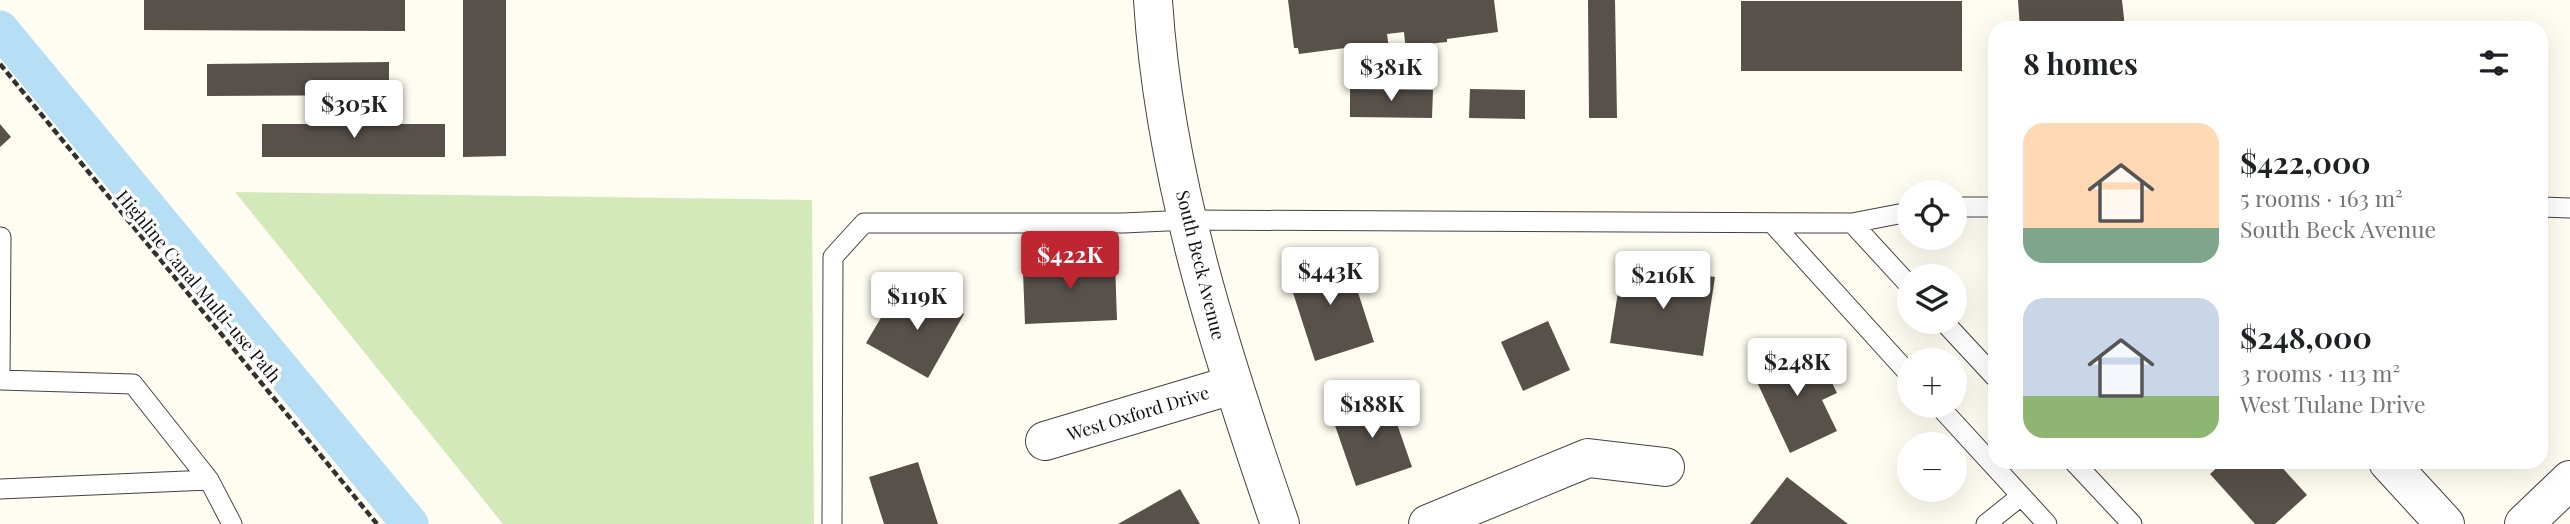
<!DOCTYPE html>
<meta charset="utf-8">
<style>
:root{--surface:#fff;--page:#f2f2f2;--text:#202124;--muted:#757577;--accent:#be2731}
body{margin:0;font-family:"Playfair Display",serif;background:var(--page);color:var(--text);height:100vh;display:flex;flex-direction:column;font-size:26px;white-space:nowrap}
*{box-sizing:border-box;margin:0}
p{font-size:23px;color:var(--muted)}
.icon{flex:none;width:38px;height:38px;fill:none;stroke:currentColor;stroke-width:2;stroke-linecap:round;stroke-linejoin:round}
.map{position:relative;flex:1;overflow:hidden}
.sheet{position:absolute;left:1988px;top:21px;width:560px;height:448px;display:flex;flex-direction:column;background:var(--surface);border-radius:21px;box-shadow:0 7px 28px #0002}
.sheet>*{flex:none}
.controls{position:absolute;left:1897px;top:180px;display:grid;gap:14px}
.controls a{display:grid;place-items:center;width:70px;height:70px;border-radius:50%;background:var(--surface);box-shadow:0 7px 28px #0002;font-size:35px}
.price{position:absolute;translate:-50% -60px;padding:0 16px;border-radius:7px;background:#fff;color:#222;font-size:23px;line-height:46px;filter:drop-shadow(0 2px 4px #0008)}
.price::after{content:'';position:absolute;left:50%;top:42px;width:21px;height:16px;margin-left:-10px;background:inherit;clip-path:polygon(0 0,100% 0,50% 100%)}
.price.active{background:var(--accent);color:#fff}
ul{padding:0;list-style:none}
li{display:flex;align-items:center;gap:21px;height:175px;padding:0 35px}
li span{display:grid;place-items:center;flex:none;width:196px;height:140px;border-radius:21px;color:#555}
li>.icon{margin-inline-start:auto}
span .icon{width:84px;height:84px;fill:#fffc;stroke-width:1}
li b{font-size:30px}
h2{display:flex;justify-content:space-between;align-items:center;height:84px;padding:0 35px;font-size:30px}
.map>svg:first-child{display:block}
.green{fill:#d4e9ba}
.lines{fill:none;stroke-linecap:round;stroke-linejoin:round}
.canal{stroke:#b6dff6;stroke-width:37}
.building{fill:#57504b}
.service-casing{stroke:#424242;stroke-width:21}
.minor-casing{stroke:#424242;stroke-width:40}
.path{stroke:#313131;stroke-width:4.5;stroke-dasharray:7 3.5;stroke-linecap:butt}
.service{stroke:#fff;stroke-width:19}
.minor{stroke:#fff;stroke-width:38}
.labels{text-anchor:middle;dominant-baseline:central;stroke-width:7;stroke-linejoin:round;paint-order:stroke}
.street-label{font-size:18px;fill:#0f0f0f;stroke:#fff}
</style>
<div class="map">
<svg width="2570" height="524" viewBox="0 0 2570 524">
<rect width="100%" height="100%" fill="#fffcf1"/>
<path class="green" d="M235,192L812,200L814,524H503Z"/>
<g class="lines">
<path class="canal" d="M0,29L410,524"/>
</g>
<path class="building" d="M144,0H405V31L144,30Z
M463,0H506V156L463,157Z
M1288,0H1494L1498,32L1447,39V42L1427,44L1429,58L1407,61L1404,32L1387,34L1391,64L1365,68L1362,51L1346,53L1345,48L1299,54L1298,48H1294Z
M1588,0H1615L1617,118H1589Z
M2018,0H2122L2125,28H2020Z
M1741,1H1962V71H1741Z
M389,62V95L207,96V64Z
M1350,89L1433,90L1432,118L1350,117Z
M1470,89L1525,90V119L1469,118Z
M0,124L11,137L0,147Z
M262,124H445V157H262Z
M1078,251L1079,264L1115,263L1117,320L1025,324L1023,271L1050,270L1049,252Z
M1345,252L1374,342L1315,361L1286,271Z
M1643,266L1715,277L1703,356L1610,343L1621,273L1642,276Z
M913,286L964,314L928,378L866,343L885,311L895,317Z
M1992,288H1995V317H1992Z
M1548,321L1570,370L1523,391L1501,342Z
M1793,349L1801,367L1820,358L1837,393L1822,400L1837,431L1790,453L1751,369Z
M1387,395L1412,467L1356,486L1331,414Z
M918,462L938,524H884L869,477Z
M2223,462H2277L2307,495L2275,524H2255L2210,474Z
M1787,477L1848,524H1750Z
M1180,489L1200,524H1118Z"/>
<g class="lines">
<defs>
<path id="service" d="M1955,207H1995
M2541,207L2570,208
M1852,223L1909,285
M1773,224L1909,374
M1,237L0,380L133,384L209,480L232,524
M1944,322L1995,377
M1939,406L2047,524
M2074,462L2132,524
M0,489L209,480
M832,524L833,257L864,223H1123L1189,220L1852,223L1909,212
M1986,524L2021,496"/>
<path id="minor" d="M1153,0C1164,179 1222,356 1280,524
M1045,441L1232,385
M2388,462L2445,524
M1428,524L1588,458L1665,467
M2524,524L2570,480"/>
</defs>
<use href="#service" class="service-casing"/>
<use href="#minor" class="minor-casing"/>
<path class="path" d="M0,64L377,524"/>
<use href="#service" class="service"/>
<use href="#minor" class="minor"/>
</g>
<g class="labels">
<g class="street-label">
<text transform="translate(1201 265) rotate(76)">South Beck Avenue</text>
<text transform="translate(199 286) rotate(50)">Highline Canal Multi-use Path</text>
<text transform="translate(1138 413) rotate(-17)">West Oxford Drive</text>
</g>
</g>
</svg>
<div class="controls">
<a><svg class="icon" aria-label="locate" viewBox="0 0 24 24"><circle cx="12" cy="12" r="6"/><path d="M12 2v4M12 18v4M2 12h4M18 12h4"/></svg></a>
<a><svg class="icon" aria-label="layers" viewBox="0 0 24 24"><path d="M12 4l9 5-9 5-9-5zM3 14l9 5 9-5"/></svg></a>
<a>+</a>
<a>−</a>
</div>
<b class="price" style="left:1391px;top:103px">$381K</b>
<b class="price" style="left:354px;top:140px">$305K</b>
<b class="price active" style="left:1070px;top:291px">$422K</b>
<b class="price" style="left:1330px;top:307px">$443K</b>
<b class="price" style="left:1663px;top:311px">$216K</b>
<b class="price" style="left:917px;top:332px">$119K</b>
<b class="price" style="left:1797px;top:398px">$248K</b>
<b class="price" style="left:1372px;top:440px">$188K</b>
<section class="sheet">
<h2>8 homes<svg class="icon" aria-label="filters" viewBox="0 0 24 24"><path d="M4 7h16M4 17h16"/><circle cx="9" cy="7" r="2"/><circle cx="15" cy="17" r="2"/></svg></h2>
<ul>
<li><span style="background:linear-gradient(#ffd9b3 75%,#7fa58c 0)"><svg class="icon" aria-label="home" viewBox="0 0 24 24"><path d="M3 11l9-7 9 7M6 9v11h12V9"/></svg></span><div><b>$422,000</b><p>5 rooms · 163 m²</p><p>South Beck Avenue</p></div></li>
<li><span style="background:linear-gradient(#c9d6e8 70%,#8fb573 0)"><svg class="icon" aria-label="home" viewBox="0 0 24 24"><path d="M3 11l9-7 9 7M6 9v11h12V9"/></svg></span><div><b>$248,000</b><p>3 rooms · 113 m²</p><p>West Tulane Drive</p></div></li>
</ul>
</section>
</div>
